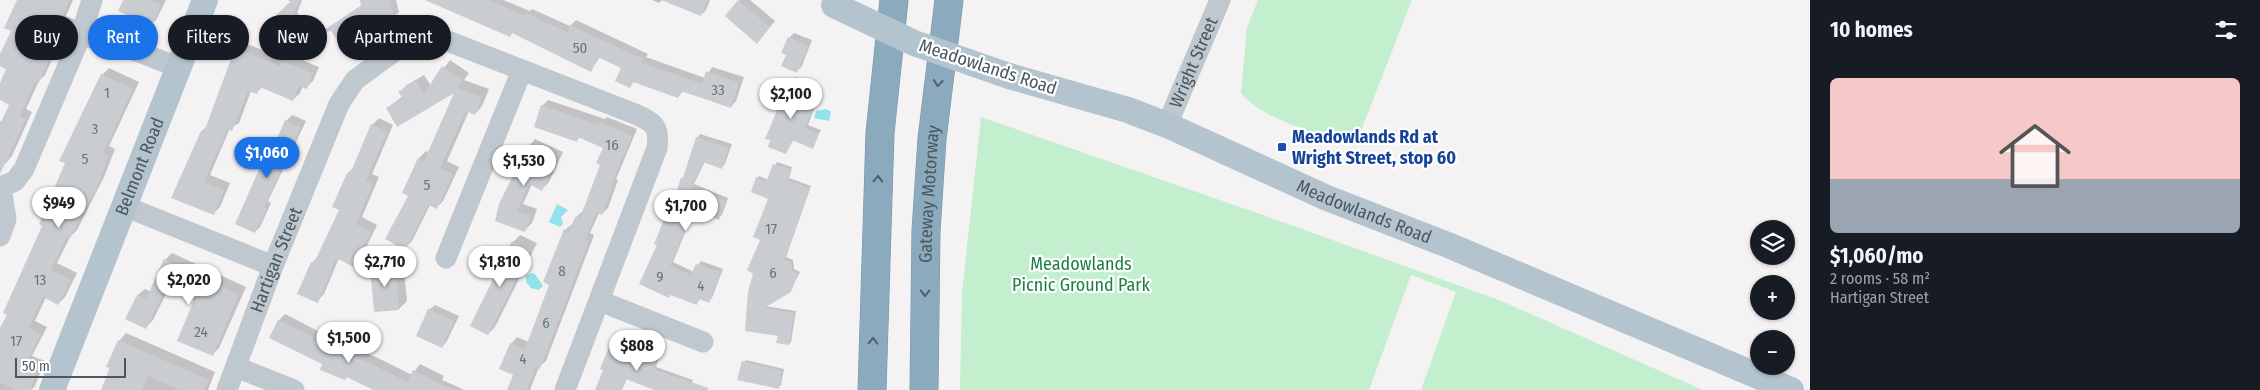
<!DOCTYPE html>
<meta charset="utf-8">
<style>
:root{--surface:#171b24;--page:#20242c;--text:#f1f3f6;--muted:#9ea1a6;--accent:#1a73e8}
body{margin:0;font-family:"Fira Sans Condensed",sans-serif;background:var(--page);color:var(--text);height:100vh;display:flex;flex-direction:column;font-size:19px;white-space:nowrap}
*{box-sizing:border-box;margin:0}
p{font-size:16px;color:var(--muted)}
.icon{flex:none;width:28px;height:28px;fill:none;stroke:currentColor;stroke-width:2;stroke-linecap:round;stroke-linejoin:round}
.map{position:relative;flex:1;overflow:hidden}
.side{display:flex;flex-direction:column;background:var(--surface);width:450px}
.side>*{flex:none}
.hud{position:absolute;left:15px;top:15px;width:475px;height:45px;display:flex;gap:10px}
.fabs{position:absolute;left:1750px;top:220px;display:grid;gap:10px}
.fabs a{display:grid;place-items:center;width:45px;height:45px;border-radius:50%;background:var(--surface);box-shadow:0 1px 4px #0004;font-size:25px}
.scale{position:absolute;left:15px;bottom:12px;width:111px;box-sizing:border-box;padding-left:5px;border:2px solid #4a575f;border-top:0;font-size:14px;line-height:18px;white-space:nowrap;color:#4a575f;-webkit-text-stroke:4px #fff;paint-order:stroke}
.price{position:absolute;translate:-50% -42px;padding:0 11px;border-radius:18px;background:#fff;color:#222;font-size:16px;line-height:32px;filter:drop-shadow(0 1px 2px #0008)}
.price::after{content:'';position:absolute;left:50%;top:30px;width:15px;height:11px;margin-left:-8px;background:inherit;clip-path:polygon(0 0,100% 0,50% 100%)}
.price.on{background:var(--accent);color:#fff}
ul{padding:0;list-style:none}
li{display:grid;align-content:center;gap:10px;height:265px;padding:0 20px}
li span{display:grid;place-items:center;height:155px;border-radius:8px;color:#555}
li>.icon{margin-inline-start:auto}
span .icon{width:90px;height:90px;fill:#fffc;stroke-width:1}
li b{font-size:21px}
h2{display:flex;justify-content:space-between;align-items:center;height:60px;padding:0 20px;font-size:21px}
.chip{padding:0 18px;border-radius:22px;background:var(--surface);box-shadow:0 1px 4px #0004;font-size:18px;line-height:45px}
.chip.on{background:var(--accent);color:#fff}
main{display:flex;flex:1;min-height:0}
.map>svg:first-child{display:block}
.green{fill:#c3efcf}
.water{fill:#91e2ea}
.shadow{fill:#0003}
.building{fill:#c9cdd1}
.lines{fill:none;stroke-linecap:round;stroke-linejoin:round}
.highway-casing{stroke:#7695aa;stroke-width:29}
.minor{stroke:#bec8ce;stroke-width:21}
.major{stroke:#b3c4cf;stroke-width:26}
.highway{stroke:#8baabe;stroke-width:28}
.major-bridge{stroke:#b3c4cf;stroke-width:26}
.oneway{stroke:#505f68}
.transit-dot{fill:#1a4fb4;stroke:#fff;stroke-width:2}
.labels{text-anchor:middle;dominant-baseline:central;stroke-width:4.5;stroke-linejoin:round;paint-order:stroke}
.number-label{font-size:15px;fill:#6a747c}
.street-label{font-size:18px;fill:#4a575f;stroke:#fff}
.transit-label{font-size:18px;font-weight:bold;fill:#164399;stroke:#fff;text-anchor:start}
.park-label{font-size:18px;fill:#1b8041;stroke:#fff}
</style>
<main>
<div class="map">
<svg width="1810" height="390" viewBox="0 0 1810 390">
<rect width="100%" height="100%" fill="#f4f2f2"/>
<path class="green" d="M1258,0H1412L1355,146C1323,134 1261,120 1241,93L1247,27Z
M981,117L1260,214L1499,300L1703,390H1421L1456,292L1411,275L1369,390H960L962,293Z"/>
<path class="water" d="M826,109L831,112L829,121L814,118L816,111Z
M557,204L568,210L561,217L563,224L560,227L549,222Z
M532,273L535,274L543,286L539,290L531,288L526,282V276Z"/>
<path class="shadow" d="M19,0H73L66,16L76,20L65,44L56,51L45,75L39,81L26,109L32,112L12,156L5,164L0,162V121L2,122L11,104L0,99V86L8,68L0,65V57L12,30Z
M124,0H166L156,20L151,25Z
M288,0H302L297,13L314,31L294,50L269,24L292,2Z
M361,0H396L399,12L393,17L361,24L369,36L364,41L332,30L323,31L362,5Z
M428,0H503L530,11L532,9L570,26L576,20L648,54L646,57L705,78L712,67L744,77L736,101L731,107L683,91L678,97L635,81L629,86L622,68L600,57L591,70L513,32L510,36Z
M652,0H662L659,3Z
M663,0H710L706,10L701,15Z
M740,0H750L775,21L762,37L726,16Z
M794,33L812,40L802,66L797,71L787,55L789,38Z
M242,42L286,59L290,55L319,67L313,81L306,87L303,86L300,93L293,100L262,87L256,93L251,91L239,123L230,128L210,175L230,183L220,207L213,214L172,197L202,131L208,125L236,49Z
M450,60L469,73L464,80L489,89L482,106L475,114L469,111L447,161L459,167L443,201L436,208L430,205L412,241L405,248L410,195L403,192L419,158L426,151L429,153L457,90L387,108L403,96L400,92L407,85L424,75L431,86Z
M109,68L139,82L109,146L115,149L104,177L77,230L70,237L57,263L77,273L65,297L58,304L46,297L35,321L47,327L32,356L45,361L35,386L31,390H0V331L8,314L102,75Z
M794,77L810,83L805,96L817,101L808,125L821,130L812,147L793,140L786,153L779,108L780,92L783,88L787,90Z
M548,100L605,119L607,117L637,129L616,179L618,180L608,208L602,214L599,213L590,233L594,235L546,361L539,367L530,390H509L515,375L511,344L517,337L529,342L551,284L565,230L572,224L573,225L576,217L583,211L602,164L605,147L580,137L576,141L542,106Z
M292,115L306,121L268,201L271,203L260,227L255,232L265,159L272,155L286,121Z
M379,118L393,125L372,174L379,177L362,217L377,225L361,258L354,265L339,258L324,294L317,301L312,263L319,255L341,209L334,206L348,173L353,168L372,125Z
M700,134L732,144L725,164L722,167L705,161L694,184L728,198L722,215L718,219L695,209L673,262L694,272L701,261L723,269L712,298L709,301L700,299L696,303L671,294L658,244L669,213L672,210L685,176L697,138Z
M535,139L563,152L549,182L542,189L532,184L523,204L537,209L532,223L525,230L496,220L529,146Z
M777,162L792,167L789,178L811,186L786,257L793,260L794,269L800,272L790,291L765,306L796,311L791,342L789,344L779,335L746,330L770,198L757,178L759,176L768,180Z
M520,235L537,243L495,327L488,334L471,326L513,242Z
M172,253L246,287L219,348L212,355L196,300L169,288L153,320L146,327L127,318L138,295L145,289L151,292L165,260Z
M403,257L407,301L399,309L372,267L379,259Z
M435,305L459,316L447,341L442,347L429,310Z
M285,314L318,331L317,333L378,358L412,375L420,364L444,376L442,380L465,390H378L270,337L279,320Z
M126,333L215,372L208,390H102L119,341Z
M614,340L659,356L656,367L693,380L691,386L703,390H658L627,378L622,390H597Z
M746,360L784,369L781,385L778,388L744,362Z"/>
<path class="building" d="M17,0H70L59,23L69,28L58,53L53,51L38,84L35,82L20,116L26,119L0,174V124L9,105L0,100V83L6,69L0,66V54L11,31L4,28Z
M123,0H150L161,5L151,27L118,11Z
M292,0H300L292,19L310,37L294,52L267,24Z
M360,0H390L394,18L355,26L365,42L346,54L331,31L320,33L361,6Z
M425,0H489L525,16L526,13L567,32L570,25L643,59L642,63L702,84L706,71L739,83L731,108L681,91L678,98L633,82L630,88L615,81L621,68L598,57L591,72L512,33L510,37Z
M661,0H708L701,16Z
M738,0L770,27L757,44L725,16Z
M788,37L808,46L797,73L781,66L786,55L781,53Z
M235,48L280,66L282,61L313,73L307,89L299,86L293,101L260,87L257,94L248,91L232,131L228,129L204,182L224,190L214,215L171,198L201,131L204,132Z
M442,66L463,80L458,88L482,97L475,115L466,111L440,168L453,174L437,209L428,205L405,250L385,239L408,196L402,193L418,158L424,161L454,93L397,127L386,108L403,98L398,92L416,81L424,94Z
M101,74L133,89L103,153L109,156L98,185L70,238L67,237L51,270L71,280L58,305L43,297L29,328L41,334L26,363L38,368L30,390H17L0,383V328L7,315L3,313L42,226L39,224L65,163L59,161Z
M790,80L807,87L802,100L814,105L805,128L819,134L813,149L792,140L786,154L768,147L770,140L765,139L778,108L772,106L779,91L784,93Z
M541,105L599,125L600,122L632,136L611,185L613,186L602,215L596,213L585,240L589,241L540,369L536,367L527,390H507L513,375L499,369L510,343L525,349L549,285L543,282L564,229L569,232L575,217L580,218L600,165L596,163L603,148L578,137L577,142L534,127Z
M285,120L301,127L264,207L267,208L255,233L235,224L264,158L268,160Z
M371,124L387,132L366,181L373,184L356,224L371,232L354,267L336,258L318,303L297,294L311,262L314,263L339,210L332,207L347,173L350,174Z
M696,137L729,148L722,169L703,162L691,188L725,201L719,220L694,210L670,266L691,275L696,264L721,272L709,303L699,299L697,305L670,295L669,298L639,284L657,245L654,244L667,212L669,213L681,178H683Z
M528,145L557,159L542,191L529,184L517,211L531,215L525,232L495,221L499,204Z
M773,164L790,169L788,180L810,188L784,260L791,262L792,271L798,274L791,292L764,308L794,313L789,345L776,343L778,336L745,331L748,292L753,274L747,270L760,240L753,237L768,199L751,192L756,177L766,182Z
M512,241L531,250L488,335L470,326Z
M164,259L239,294L213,356L177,341L194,300L166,288L146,329L125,319L137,295L146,299Z
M396,264L399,310L374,312L370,266Z
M428,309L454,321L442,348L416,336Z
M278,320L313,337L312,340L372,364L407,382L413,370L454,390H373L347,377L345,380L320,370L322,364L269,338Z
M118,340L209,380L204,390H179L148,376L142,390H101L110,368L106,367Z
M611,342L658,358L654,369L708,388V390H654L626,379L622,390H595L603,370L600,369Z
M742,361L782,371L779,389L737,380Z"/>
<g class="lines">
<defs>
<g id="highway">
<path d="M872,390L880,133L894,0"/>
<path id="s5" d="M924,390L926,231L932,139L949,0"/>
</g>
</defs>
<use href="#highway" class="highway-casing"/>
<g class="minor">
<path d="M81,35L131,49L180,68"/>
<path id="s1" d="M1167,125L1220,0"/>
<path d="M124,206L273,266"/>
<path d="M0,236L6,219L1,187L15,181L24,169L81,35L92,0"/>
<path d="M446,258L522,70"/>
<path d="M600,301L703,342"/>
<path d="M236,367L294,390"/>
<path id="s2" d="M227,390L273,266L339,104L355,80L403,45L425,36L445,40L635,114C654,122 660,127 657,148L565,390"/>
</g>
<g class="major">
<path id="s3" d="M1009,76L1128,110L1167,125L1327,198L1448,245L1791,390"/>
<path id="s4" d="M52,390L205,0"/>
</g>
<use href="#highway" class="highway"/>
<path class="major-bridge" d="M834,5L914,43L1009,76"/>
</g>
<defs><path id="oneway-chevron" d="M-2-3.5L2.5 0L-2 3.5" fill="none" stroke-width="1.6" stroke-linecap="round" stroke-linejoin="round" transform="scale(1.25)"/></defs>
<g class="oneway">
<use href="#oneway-chevron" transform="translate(938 83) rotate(97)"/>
<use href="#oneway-chevron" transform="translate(878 179) rotate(-88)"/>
<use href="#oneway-chevron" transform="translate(925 293) rotate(91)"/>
<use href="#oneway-chevron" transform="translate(873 341) rotate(-89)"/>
</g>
<rect class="transit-dot" x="1277" y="142" width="10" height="10" rx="2.5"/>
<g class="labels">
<g class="number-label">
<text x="580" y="48">50</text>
<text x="718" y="90">33</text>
<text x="107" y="93">1</text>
<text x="95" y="129">3</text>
<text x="612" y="145">16</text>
<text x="85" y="159">5</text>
<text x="427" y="185">5</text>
<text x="771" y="229">17</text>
<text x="562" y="271">8</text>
<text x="773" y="273">6</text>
<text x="660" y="277">9</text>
<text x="40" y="280">13</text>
<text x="701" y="286">4</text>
<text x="546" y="323">6</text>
<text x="201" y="332">24</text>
<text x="16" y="341">17</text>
<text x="523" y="359">4</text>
</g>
<g class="street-label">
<text stroke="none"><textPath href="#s1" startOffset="68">Wright Street</textPath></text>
<text transform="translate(988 67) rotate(18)">Meadowlands Road</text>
<text stroke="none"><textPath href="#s4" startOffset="240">Belmont Road</textPath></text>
<text stroke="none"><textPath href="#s5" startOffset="196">Gateway Motorway</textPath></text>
<text stroke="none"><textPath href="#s3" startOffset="381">Meadowlands Road</textPath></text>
<text stroke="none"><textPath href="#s2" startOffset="139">Hartigan Street</textPath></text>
</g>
<g class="transit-label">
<text x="1292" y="137">Meadowlands Rd at<tspan x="1292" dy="21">Wright Street, stop 60</tspan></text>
</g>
<g class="park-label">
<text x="1081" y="264">Meadowlands<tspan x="1081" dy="21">Picnic Ground Park</tspan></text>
</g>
</g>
</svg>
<div class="fabs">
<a><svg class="icon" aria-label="layers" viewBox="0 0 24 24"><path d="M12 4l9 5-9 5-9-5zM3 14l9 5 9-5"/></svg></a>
<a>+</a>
<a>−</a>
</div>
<div class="scale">50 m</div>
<b class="price" style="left:791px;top:120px">$2,100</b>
<b class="price on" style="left:267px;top:179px">$1,060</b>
<b class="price" style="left:524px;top:187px">$1,530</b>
<b class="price" style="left:59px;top:229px">$949</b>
<b class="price" style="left:686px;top:232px">$1,700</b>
<b class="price" style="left:385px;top:288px">$2,710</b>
<b class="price" style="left:500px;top:288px">$1,810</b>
<b class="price" style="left:189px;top:306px">$2,020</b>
<b class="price" style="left:349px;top:364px">$1,500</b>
<b class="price" style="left:637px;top:372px">$808</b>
<div class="hud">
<a class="chip">Buy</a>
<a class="chip on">Rent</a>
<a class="chip">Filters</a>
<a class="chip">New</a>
<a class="chip">Apartment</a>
</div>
</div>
<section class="side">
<h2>10 homes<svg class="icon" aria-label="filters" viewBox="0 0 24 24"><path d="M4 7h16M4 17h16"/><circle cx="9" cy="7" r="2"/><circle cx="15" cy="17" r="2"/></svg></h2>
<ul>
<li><span style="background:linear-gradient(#f6c9c9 65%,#9aa5b1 0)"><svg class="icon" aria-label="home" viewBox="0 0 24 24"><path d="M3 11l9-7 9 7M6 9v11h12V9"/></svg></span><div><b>$1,060/mo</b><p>2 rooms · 58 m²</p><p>Hartigan Street</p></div></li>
</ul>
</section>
</main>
